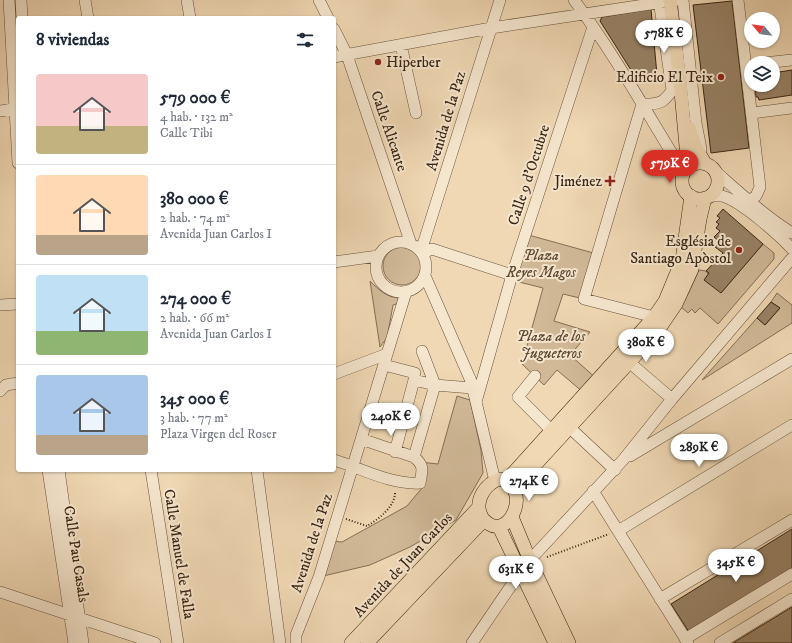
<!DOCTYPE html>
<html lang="es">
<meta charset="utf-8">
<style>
:root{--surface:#fff;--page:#f6f6f7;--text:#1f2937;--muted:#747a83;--line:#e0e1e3;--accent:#d93025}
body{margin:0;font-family:"IM FELL DW Pica",serif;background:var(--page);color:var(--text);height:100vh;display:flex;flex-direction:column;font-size:15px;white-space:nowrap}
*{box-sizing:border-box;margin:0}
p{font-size:13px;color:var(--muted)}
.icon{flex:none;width:22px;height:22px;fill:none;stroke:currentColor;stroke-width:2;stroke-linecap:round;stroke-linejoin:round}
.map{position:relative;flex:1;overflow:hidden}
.side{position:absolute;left:16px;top:16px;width:320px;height:456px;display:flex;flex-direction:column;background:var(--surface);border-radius:4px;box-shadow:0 1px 3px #0004}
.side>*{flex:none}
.needle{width:26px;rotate:299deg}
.buttons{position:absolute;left:744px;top:12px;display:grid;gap:8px}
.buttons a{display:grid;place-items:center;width:36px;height:36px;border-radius:50%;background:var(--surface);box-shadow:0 1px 3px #0004;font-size:20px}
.price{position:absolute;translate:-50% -34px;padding:0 9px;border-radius:14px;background:#fff;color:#222;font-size:13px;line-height:26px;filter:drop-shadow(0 1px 2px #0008)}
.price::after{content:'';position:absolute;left:50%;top:24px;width:12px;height:9px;margin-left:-6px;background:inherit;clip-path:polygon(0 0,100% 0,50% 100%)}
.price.current{background:var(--accent);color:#fff}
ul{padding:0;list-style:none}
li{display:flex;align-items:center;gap:12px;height:100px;padding:0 20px}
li+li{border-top:1px solid var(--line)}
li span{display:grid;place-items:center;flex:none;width:112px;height:80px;border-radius:4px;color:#555}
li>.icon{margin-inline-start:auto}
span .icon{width:48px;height:48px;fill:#fffc;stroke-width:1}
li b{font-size:17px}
h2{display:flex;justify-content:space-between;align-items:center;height:48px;padding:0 20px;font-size:17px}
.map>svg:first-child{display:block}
.green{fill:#d1b998;stroke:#846e55}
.building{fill:#988266;stroke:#382412}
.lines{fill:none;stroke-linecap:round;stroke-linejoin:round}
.minor-casing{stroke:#66513a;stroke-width:12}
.major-casing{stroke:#382412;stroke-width:14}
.path{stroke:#382412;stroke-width:2;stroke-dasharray:1 2;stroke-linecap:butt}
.minor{stroke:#f5e6ce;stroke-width:11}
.major{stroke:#f0d8b4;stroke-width:13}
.poi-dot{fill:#8f2418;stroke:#f5e6ce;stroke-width:1.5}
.labels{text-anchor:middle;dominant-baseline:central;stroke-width:4;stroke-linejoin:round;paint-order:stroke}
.poi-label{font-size:15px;fill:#382412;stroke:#f5e6ce;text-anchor:end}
.street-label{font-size:15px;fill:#382412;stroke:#f5e6ce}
.park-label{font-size:15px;font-style:italic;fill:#5e4934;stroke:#f5e6ce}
</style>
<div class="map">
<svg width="792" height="643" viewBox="0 0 792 643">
<rect width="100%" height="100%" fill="#f0d8b4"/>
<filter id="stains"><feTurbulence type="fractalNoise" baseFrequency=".005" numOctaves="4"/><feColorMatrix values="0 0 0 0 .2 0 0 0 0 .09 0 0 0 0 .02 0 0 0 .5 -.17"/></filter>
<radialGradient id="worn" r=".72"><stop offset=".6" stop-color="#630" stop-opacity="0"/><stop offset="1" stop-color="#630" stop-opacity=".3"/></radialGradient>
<path class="green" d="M525,234L597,254L584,299L563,294L554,321L590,332L570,355L597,379L584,393L557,370L544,385L522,364L543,288L511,280Z
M763,244L774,253V259L718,324L700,308L695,313L692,309L688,313L681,307L688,294L699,270L706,271L721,293Z
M383 266a19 19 0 1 1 38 0a19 19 0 1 1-38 0Z
M370,281C378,289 387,298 400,298L399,303L393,305L387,338L380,347Z
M777,293L792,305V323L702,380L757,318L765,325L780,308L771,302Z
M457,396L470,400L481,450L483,473L456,520L410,547L370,565L319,577L330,541L342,542L407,506L422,488L420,482V462L438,464Z"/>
<path class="building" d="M732,1L749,148L711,153L693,5Z
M651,9L657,75L636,78L600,21L602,17Z
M792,70V95L759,100L758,97H756L755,85H773V73Z
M723,209L763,244L721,293L704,280L709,273L706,271L723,253L715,247L720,242L714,237L720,231L716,228L719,224L716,222L720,218L717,216Z
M771,302L780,308L765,325L757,318Z
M792,529V569L689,632L671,604Z
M792,607V643H733Z"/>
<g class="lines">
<defs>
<path id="minor" d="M9,0L18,163
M21,0L22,18
M85,0L88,18
M187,0L190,18
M319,0L328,18
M574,0C615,55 648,115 684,173
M659,0L672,90
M683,0L696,123L701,149
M738,0L760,187L756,196L749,201
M334,29L347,55L411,244
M401,45L416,113
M334,57L491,28L677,0
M764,63L792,60
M0,111L18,108
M752,113L792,108
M716,172C740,193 765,216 792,233
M710,196C714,196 719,196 722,196C741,201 779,235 792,249
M376 267a25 25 0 1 1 50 0a25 25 0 1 1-50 0Z
M421,251L500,0
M423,253L432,249L512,275
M334,262L378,256
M425,276L471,381L495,481
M0,305L18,304
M654,317L584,299L642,104C668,105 664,98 680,81
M629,362L672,399
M384,365L415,373
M334,374L387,354
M535,376L518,397L551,430
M0,391L6,385L18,383
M476,402L512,275L593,27
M569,427L615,470
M395,452L414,380L435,385L472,388
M630,456L792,359
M414,457L435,385L422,351
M334,460C361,468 391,485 420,483C422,471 425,466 414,457L361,439
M48,470L74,643
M59,470L83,643
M151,470L178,643
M257,470L280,643
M593,491L688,643
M618,531L792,425
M530,560L623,460L672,399L792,258
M0,592L155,643
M660,599L792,520
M685,639L792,574
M296,643V635L319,577L406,292
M472,643L521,571
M720,643L792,599"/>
<path id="major" d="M670,0L680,81L688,168
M689,128L696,148L705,163
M682 181a18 18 0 1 1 36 0a18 18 0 1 1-36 0Z
M500,479C532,487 511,538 489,524C485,521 482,519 481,515C474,500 486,483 500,479Z
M506,481L654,317L665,301L682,260L691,196
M514,488L657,332L676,304L692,269L700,219L705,198
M512,517L531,563L569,643
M499,527L555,643
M351,643L478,508
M367,643L484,520"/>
</defs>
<use href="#minor" class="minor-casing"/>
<use href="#major" class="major-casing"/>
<path class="path" d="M639,79L660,76
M346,519L367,526C379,519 396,506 395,491
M547,557L609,534"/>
<use href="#minor" class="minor"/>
<use href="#major" class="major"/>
</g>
<g class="poi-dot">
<circle cx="378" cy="62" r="4"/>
<circle cx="721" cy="77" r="4"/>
<path d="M608 175h4v4h4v4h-4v4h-4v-4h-4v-4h4z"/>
<circle cx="739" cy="250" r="4"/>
</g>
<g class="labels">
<g class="poi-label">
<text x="386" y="62" text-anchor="start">Hiperber</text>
<text x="713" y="77">Edificio El Teix</text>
<text x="602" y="181">Jiménez</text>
<text x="731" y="241">Església de<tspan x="731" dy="17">Santiago Apòstol</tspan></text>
</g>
<g class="street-label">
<text transform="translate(446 121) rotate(-73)">Avenida de la Paz</text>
<text transform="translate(389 131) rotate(71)">Calle Alicante</text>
<text transform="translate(529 175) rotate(-72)">Calle 9 d'Octubre</text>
<text transform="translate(312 543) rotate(-72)">Avenida de la Paz</text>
<text transform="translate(76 554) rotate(81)">Calle Pau Casals</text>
<text transform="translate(179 554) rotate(81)">Calle Manuel de Falla</text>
<text transform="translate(403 565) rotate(-47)">Avenida de Juan Carlos</text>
</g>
<g class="park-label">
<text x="541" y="255">Plaza<tspan x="541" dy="17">Reyes Magos</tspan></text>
<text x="551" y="336">Plaza de los<tspan x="551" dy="17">Jugueteros</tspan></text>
</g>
</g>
<rect width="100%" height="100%" filter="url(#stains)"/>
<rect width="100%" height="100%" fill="url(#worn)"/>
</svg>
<div class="buttons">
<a><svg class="needle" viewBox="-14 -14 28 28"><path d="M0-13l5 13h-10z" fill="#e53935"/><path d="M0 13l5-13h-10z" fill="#747a83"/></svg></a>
<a><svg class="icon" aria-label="layers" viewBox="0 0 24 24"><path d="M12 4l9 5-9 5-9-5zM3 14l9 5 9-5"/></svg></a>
</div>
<b class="price" style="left:664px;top:54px">578K €</b>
<b class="price current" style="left:670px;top:184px">579K €</b>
<b class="price" style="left:646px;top:363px">380K €</b>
<b class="price" style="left:391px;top:437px">240K €</b>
<b class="price" style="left:699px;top:468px">289K €</b>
<b class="price" style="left:529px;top:502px">274K €</b>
<b class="price" style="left:736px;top:583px">345K €</b>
<b class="price" style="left:516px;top:590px">631K €</b>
<section class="side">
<h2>8 viviendas<svg class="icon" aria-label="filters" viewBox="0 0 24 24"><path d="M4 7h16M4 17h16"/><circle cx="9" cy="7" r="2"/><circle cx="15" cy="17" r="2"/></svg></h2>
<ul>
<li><span style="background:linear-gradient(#f6c9c9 65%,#c2b280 0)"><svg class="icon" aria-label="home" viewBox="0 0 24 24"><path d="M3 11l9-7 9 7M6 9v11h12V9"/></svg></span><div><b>579 000 €</b><p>4 hab. · 132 m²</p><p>Calle Tibi</p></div></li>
<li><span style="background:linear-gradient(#ffd9b3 75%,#b9a48a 0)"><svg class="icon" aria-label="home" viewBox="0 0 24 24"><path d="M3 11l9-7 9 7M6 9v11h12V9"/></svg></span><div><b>380 000 €</b><p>2 hab. · 74 m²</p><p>Avenida Juan Carlos I</p></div></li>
<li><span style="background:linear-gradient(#bfe0f5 70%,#8fb573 0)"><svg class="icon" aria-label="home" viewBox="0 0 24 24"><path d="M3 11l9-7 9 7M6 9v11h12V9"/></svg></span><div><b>274 000 €</b><p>2 hab. · 66 m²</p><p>Avenida Juan Carlos I</p></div></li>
<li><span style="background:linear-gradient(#a9c7e8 75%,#b9a48a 0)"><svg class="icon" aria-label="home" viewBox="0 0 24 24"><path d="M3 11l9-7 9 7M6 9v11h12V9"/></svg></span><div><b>345 000 €</b><p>3 hab. · 77 m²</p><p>Plaza Virgen del Roser</p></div></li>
</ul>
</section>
</div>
